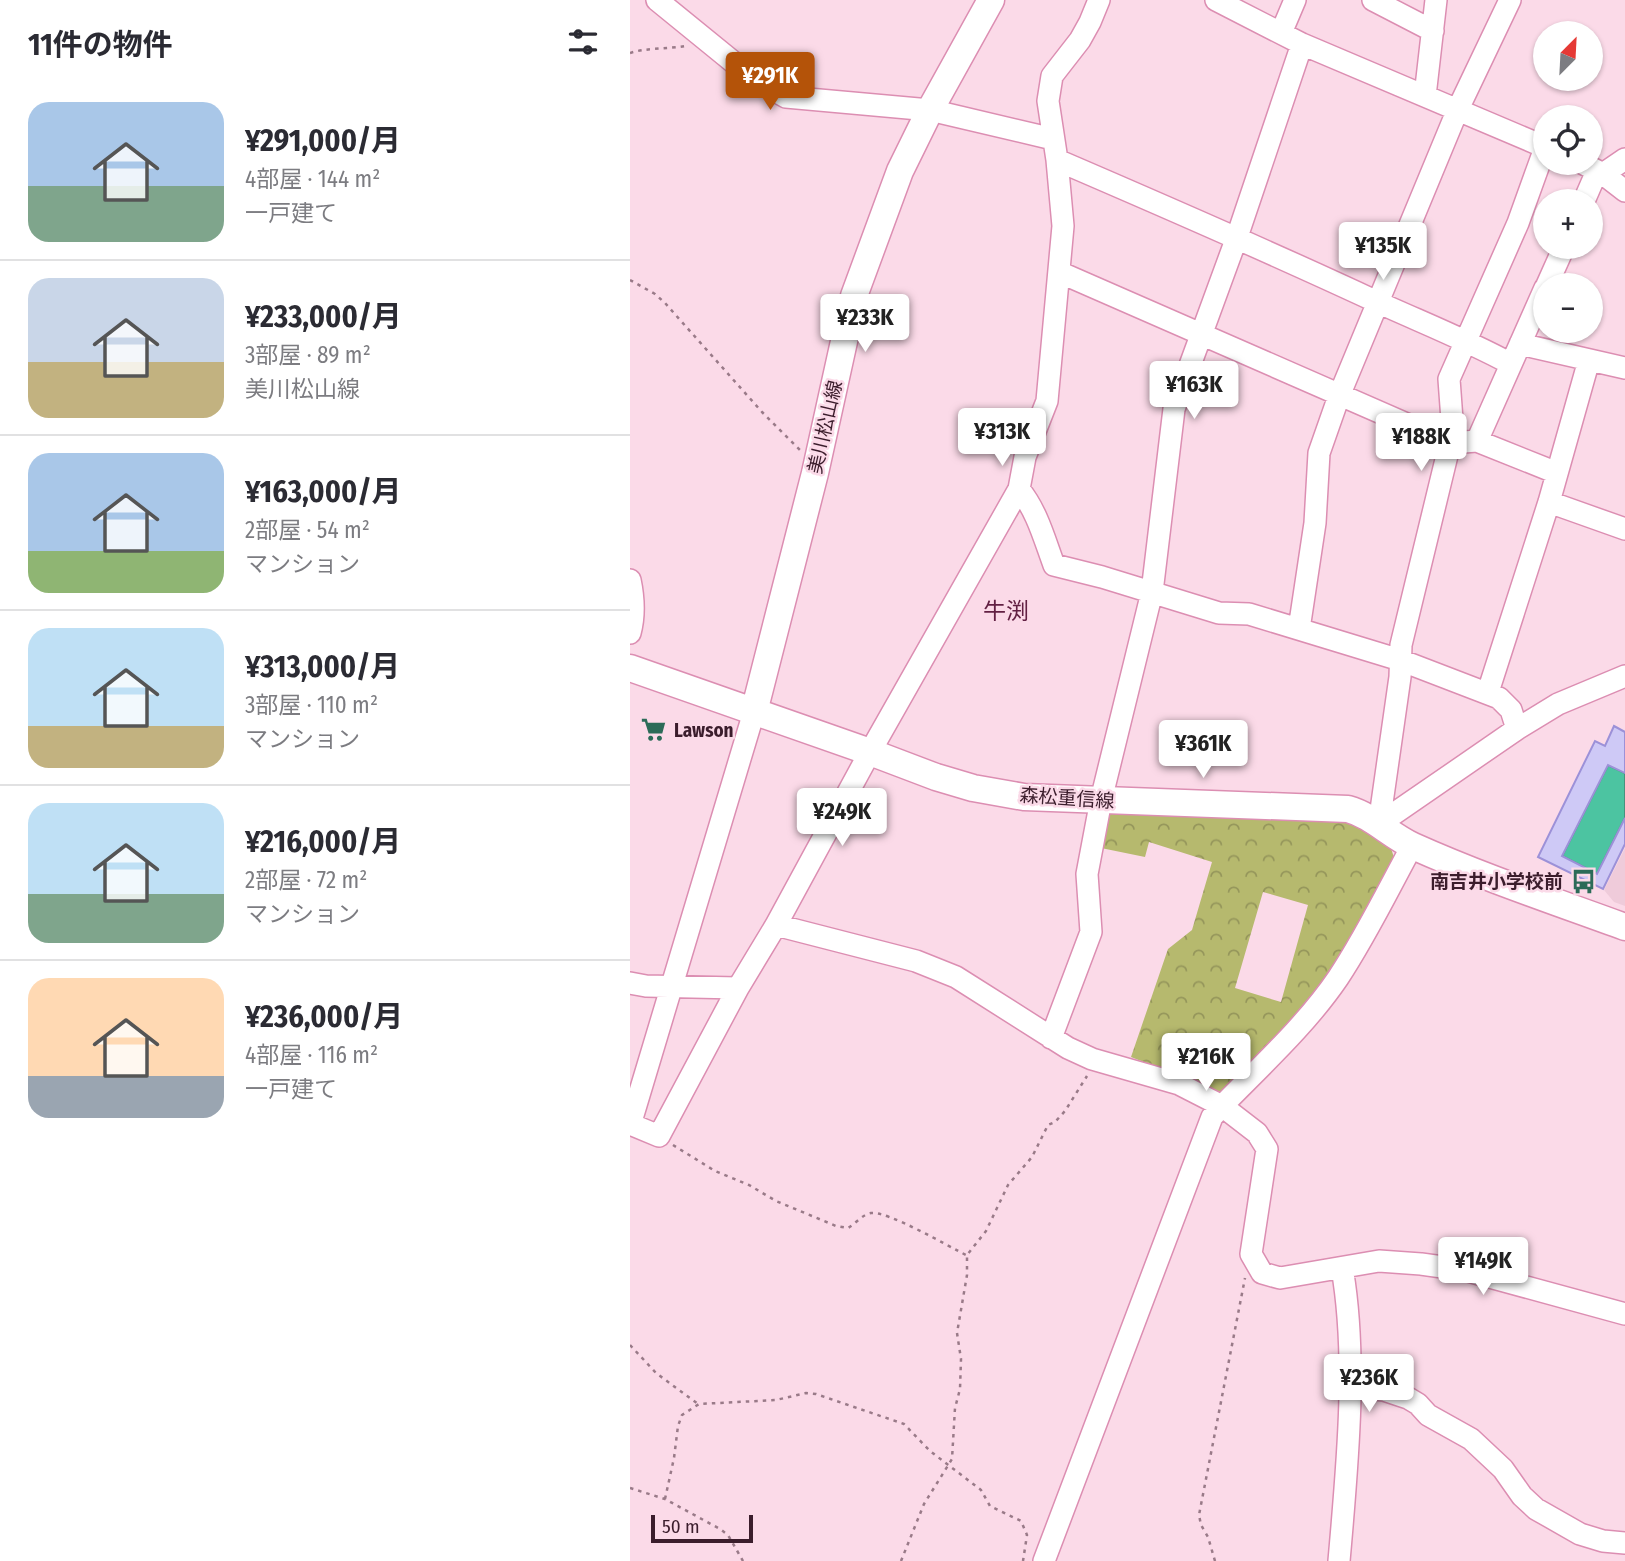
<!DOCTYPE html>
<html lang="ja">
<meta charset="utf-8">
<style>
:root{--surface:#fff;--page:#f7f7f7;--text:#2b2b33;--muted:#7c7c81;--line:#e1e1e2;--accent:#b45309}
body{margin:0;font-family:"Fira Sans Condensed","Noto Sans JP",sans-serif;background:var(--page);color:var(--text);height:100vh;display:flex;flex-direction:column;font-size:26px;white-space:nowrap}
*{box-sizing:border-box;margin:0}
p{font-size:23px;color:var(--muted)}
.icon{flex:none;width:38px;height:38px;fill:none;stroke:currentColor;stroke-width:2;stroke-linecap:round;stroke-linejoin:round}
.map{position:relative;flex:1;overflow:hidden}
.drawer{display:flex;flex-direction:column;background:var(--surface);width:630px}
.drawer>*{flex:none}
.needle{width:46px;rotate:24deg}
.controls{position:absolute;left:903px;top:21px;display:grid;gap:14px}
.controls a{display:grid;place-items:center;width:70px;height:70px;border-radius:50%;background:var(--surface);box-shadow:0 2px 5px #0004;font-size:35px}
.scale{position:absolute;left:21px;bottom:18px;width:102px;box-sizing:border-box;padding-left:7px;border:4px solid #3b1d2c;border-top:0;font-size:19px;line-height:24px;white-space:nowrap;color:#3b1d2c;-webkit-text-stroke:5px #fbdae8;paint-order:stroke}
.price{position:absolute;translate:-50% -60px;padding:0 16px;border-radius:7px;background:#fff;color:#222;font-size:23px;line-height:46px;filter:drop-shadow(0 2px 4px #0008)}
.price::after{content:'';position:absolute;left:50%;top:42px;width:21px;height:16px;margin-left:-10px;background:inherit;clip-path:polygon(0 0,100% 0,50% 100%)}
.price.on{background:var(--accent);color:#fff}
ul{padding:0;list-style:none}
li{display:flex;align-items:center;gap:21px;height:175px;padding:0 28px}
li+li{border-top:2px solid var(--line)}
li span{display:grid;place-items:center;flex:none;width:196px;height:140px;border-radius:21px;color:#555}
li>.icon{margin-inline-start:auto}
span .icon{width:84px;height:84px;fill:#fffc;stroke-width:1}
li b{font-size:30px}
h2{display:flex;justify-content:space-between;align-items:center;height:84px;padding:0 28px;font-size:30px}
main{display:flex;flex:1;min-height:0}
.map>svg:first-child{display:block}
.built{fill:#efcbda}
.forest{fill:url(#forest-crowns);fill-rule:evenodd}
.water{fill:#4cc4a1;stroke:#47927e;stroke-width:2}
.building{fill:#cec9f6;stroke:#9c91d8;stroke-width:2}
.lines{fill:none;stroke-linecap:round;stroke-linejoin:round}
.minor-casing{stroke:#dc8eb2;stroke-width:24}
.major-casing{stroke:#dc8eb2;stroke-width:29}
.path{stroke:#997a88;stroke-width:2.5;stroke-dasharray:3.5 5;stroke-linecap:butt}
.minor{stroke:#fff;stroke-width:21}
.major{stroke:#fff;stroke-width:26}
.labels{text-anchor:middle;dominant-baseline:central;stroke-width:5;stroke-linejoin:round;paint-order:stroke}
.street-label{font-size:19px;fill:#3b1d2c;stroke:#fbdae8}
.poi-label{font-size:19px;font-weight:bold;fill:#3b1d2c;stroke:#fbdae8;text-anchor:start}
.quarter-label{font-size:23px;fill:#622043;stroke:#fbdae8}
</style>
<main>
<section class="drawer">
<h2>11件の物件<svg class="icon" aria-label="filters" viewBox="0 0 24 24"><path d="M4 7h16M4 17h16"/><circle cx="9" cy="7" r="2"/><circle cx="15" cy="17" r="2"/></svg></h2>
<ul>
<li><span style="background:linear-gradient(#a9c7e8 60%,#7fa58c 0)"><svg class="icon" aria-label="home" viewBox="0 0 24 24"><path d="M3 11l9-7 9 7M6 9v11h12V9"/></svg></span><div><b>¥291,000/月</b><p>4部屋 · 144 m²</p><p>一戸建て</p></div></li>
<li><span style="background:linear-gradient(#c9d6e8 60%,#c2b280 0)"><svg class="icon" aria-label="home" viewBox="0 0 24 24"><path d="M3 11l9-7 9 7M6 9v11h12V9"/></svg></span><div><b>¥233,000/月</b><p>3部屋 · 89 m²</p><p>美川松山線</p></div></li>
<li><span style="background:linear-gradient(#a9c7e8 70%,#8fb573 0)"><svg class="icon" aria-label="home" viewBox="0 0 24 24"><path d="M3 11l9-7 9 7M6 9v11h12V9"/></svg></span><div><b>¥163,000/月</b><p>2部屋 · 54 m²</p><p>マンション</p></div></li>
<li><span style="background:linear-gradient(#bfe0f5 70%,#c2b280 0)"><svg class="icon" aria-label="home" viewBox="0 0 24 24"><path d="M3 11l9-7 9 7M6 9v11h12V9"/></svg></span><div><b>¥313,000/月</b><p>3部屋 · 110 m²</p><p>マンション</p></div></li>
<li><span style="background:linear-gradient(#bfe0f5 65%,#7fa58c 0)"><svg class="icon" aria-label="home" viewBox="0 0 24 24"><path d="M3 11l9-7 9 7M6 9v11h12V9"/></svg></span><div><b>¥216,000/月</b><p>2部屋 · 72 m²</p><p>マンション</p></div></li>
<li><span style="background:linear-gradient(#ffd9b3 70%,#9aa5b1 0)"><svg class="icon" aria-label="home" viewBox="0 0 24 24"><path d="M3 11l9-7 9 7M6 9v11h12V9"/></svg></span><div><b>¥236,000/月</b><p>4部屋 · 116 m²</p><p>一戸建て</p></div></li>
</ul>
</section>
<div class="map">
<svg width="995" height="1561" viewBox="0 0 995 1561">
<defs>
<pattern id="forest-crowns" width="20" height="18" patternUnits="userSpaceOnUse" patternTransform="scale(1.75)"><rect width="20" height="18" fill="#b6b96e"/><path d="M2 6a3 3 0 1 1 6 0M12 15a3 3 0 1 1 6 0" fill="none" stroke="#95965b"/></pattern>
</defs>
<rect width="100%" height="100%" fill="#fbdae8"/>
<path class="built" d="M995,848V906L984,902L974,890Z"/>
<path class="forest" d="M478,811L712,817L760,845L766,864L699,974L663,1021L590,1096L559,1080L501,1057L538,949L562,930L582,862L519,842L515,857L471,848ZM633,892L678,905L651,1002L605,988Z"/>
<path class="water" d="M978,765L995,773V818L967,874L932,856Z"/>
<path class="building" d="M984,726L995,732V773L978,765L932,856L967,874L995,818V844L973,889L908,857L965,741L975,746Z"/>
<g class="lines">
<defs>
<path id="minor" d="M27,0L124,79L156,97L300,110L423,139
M586,0L672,44L915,147
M743,0L803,31
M651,33L665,0
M795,96L806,0
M427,160C534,206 640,252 745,301C791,322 837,340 881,364
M952,163L973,174L995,191
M973,174L995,159
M954,201L967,171
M429,272L820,443L847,441L927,473
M917,285L934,247
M890,344L995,368
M847,441L915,288
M389,489C407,511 414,538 424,565L472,577L589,613L619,614L770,660L869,698L881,710L887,729
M919,502L995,529
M0,580C4,599 5,615 0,633
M669,629L685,523L689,453L709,396L828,109L880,0
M858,692L919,502L959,360
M749,824L770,677L771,645L820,443L822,420L819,379L888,223L915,148
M749,824L887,729L928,704L995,676
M782,846C758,890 736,936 708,978C676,1025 632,1065 592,1106L627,1133L637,1149L621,1254L632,1273L650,1278L749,1261L791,1264L834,1270L995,1314
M146,925L240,752L389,489L395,457L417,401L433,226L427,160L418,101L422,76L450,40L460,22L469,0
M0,983L16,986L108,988L146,925L286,961L326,977L438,1048L462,1059L549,1084L592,1106L582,1117L414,1561
M421,1038L461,932L457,874L471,800L522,592L544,409L607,237L672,44
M0,1124L29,1136L108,988
M0,1125L124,712
M719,1387L754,1390L778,1398L788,1404L798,1415L841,1439L873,1469L892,1496L906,1509L950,1534L973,1541L995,1543
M709,1561C717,1469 728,1359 712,1268"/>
<path id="major" d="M0,668L240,752L306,777L343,788L394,797L718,809C743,816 759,835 783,846C852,877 924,901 995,927
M124,712L185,473L224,296L270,171L300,110L361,0"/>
</defs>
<use href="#minor" class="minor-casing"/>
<use href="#major" class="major-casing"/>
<path class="path" d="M0,53C14,48 38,49 55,46
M0,280L25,294L35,303L132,412L170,450
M43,1145L85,1171L119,1185L146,1201L206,1226L218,1228C225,1224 233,1214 241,1213C258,1211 318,1246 336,1255
M0,1345L26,1373L68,1404
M0,1488L35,1499L90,1529L98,1535L113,1561
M35,1499L44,1458L48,1426L52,1415L69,1404L146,1400L176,1393L186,1394L274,1424L300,1451L351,1490L360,1506L391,1521L397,1535L393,1561
M271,1561L294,1504L322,1459L325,1408L330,1389L331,1359L327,1333L337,1275V1255L356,1231L378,1185L402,1157L418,1125L425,1122L435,1111L457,1076
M585,1561L578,1537L571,1525L569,1515L615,1278"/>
<use href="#minor" class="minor"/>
<use href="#major" class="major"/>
</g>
<defs>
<symbol id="supermarket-bare" viewBox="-9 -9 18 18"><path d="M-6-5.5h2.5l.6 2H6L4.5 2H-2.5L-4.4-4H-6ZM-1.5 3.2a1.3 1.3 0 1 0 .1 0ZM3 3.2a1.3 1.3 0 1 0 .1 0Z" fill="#2c6b58" stroke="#fbdae8" stroke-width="2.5" paint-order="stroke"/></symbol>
<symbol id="bus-bare" viewBox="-9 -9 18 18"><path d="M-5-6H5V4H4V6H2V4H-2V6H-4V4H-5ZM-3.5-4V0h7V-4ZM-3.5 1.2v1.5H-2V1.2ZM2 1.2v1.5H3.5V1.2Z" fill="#2c6b58" stroke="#fbdae8" stroke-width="2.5" paint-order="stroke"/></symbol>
</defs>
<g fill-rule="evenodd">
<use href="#supermarket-bare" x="6" y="712" width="35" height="35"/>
<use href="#bus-bare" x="936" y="864" width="35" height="35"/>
</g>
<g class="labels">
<g class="street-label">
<text transform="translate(195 427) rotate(-77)">美川松山線</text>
<text transform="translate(437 798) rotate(4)">森松重信線</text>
</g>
<g class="poi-label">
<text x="44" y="730">Lawson</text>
<text x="933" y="881" text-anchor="end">南吉井小学校前</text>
</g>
<g class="quarter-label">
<text x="376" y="611">牛渕</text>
</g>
</g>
</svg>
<div class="controls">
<a><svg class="needle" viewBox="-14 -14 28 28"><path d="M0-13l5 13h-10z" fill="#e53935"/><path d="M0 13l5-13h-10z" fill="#7c7c81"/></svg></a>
<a><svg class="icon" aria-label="locate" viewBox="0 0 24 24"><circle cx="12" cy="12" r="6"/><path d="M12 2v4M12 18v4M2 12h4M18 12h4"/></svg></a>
<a>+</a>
<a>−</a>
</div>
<div class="scale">50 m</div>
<b class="price on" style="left:140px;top:112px">¥291K</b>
<b class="price" style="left:753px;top:282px">¥135K</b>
<b class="price" style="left:235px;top:354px">¥233K</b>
<b class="price" style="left:564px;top:421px">¥163K</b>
<b class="price" style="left:372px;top:468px">¥313K</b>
<b class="price" style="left:791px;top:473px">¥188K</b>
<b class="price" style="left:573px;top:780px">¥361K</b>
<b class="price" style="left:212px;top:848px">¥249K</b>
<b class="price" style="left:576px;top:1093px">¥216K</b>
<b class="price" style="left:853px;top:1297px">¥149K</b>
<b class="price" style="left:739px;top:1414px">¥236K</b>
</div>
</main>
